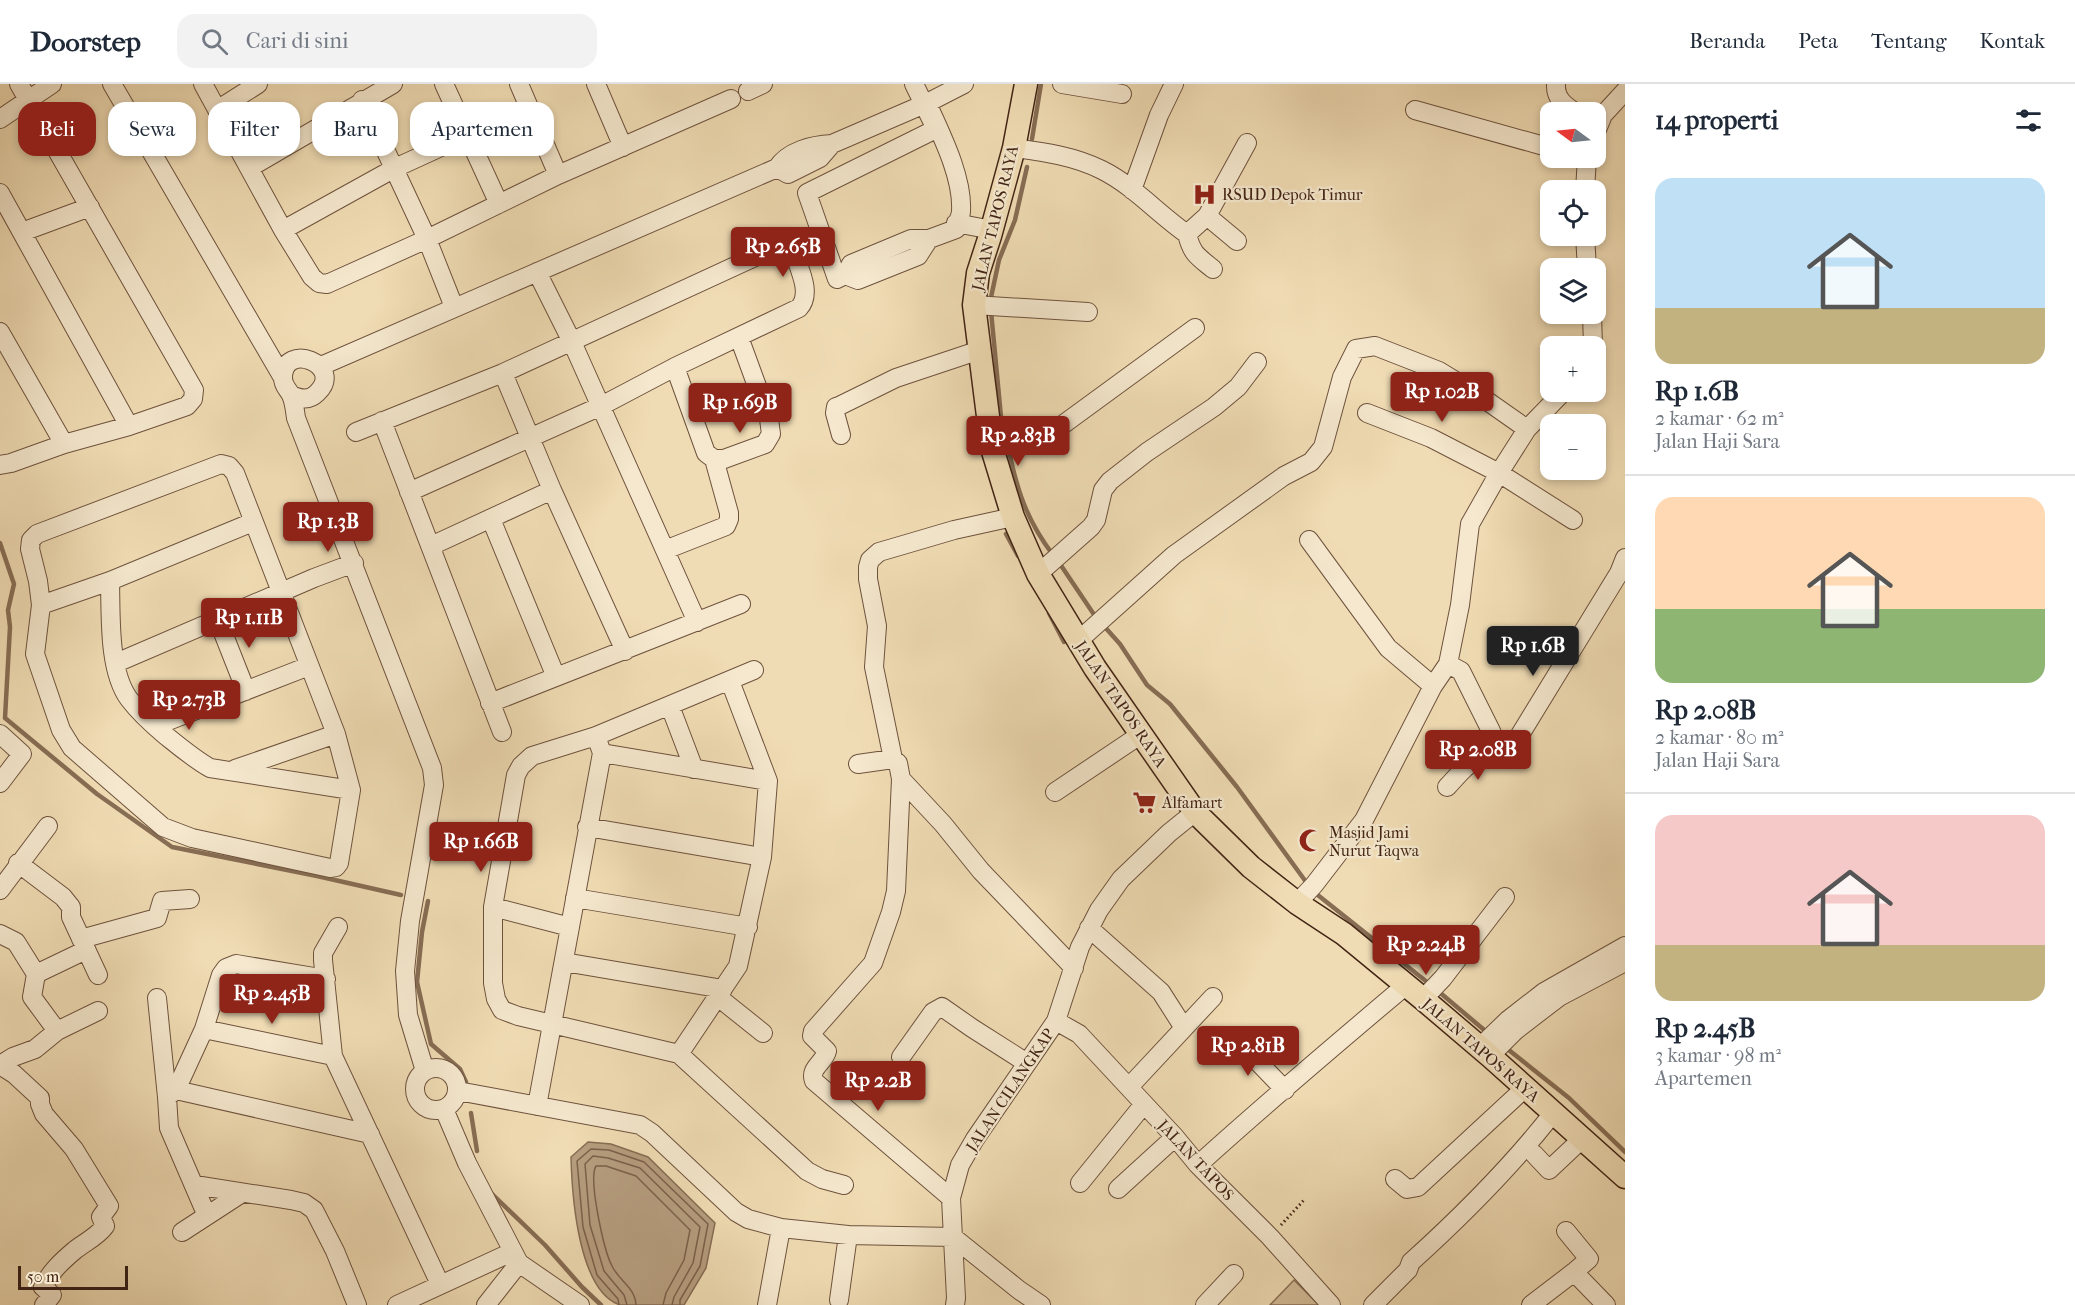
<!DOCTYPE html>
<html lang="id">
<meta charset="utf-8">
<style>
:root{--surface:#fff;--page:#f2f2f3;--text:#1f2937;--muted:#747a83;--line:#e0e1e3;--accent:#8f2418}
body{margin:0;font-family:"IM FELL French Canon",serif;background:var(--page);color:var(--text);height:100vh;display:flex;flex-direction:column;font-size:22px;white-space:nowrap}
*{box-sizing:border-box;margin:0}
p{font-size:20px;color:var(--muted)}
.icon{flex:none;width:33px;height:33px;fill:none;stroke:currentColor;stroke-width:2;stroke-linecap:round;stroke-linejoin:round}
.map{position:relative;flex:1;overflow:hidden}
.side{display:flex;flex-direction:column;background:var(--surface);width:450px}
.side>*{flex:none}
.banner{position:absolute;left:18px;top:18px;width:570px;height:54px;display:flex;gap:12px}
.needle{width:39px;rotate:285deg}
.tools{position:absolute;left:1540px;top:18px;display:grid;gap:12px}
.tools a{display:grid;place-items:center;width:66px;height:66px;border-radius:12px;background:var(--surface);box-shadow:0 3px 9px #0003;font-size:30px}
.scale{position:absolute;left:18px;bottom:15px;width:110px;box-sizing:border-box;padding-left:6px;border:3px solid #422415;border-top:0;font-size:16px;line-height:21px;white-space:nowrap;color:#422415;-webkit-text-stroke:4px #f5e8ce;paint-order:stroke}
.price{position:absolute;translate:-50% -51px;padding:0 14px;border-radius:6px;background:var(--accent);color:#fff;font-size:20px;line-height:39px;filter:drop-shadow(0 2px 3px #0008)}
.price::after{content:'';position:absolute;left:50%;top:36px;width:18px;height:14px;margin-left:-9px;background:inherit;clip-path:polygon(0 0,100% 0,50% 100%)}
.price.on{background:#222;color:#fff}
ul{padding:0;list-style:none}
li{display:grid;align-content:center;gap:12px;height:318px;padding:0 30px}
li+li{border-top:2px solid var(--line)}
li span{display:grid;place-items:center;height:186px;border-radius:18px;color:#555}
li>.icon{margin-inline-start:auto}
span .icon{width:108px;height:108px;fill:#fffc;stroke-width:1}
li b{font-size:26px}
h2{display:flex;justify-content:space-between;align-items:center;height:72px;padding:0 30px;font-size:26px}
.chip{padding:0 21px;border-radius:18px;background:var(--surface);box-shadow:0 3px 9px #0003;font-size:21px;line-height:54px}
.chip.on{background:var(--accent);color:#fff}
header{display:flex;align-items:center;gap:36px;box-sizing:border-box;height:84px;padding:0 30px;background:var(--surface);border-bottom:2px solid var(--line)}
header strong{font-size:28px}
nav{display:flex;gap:33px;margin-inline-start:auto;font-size:21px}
.search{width:420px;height:54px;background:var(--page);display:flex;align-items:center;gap:15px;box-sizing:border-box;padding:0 21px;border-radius:18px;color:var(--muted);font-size:22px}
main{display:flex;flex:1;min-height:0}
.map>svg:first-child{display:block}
.green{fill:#d2bd99;stroke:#8a7057;stroke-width:1.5}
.water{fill:#b59d7e;stroke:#876d54;stroke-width:1.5}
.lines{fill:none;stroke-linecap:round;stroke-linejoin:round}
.shore{stroke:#7c604a;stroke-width:1.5}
.stream{stroke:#876d54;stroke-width:4.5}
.minor-casing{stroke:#6e523d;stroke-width:20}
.major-casing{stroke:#422415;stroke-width:25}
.path{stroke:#422415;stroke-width:3;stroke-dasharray:1.5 3;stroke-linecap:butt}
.minor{stroke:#f5e8ce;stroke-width:18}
.major{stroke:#f0dcb4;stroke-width:22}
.labels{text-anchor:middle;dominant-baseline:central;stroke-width:4.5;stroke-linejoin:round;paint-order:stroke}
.poi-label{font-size:16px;fill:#422415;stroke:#f5e8ce;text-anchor:start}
.street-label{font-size:16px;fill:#422415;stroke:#f5e8ce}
</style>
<header>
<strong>Doorstep</strong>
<div class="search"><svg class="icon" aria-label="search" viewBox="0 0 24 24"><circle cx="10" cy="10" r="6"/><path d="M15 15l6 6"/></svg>Cari di sini</div>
<nav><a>Beranda</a><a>Peta</a><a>Tentang</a><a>Kontak</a></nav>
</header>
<main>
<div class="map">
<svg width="1625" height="1221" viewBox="0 0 1625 1221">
<rect width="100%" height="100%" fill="#f0dcb4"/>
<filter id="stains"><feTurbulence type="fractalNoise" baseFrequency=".00333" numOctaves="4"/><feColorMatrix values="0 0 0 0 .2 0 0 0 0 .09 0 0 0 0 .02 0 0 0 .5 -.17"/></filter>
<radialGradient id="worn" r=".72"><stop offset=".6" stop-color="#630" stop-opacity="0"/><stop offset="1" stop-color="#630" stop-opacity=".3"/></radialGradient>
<path class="green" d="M1294,1196L1319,1221H1270Z"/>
<path class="water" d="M588,1058L611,1060L648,1073L715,1139L706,1184L684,1221H620C578,1207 572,1111 571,1073Z"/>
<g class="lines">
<path class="shore" d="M619,1221L618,1215L597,1191L583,1143L577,1077L591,1065L609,1066L644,1078L708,1140L700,1182L680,1216V1221
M627,1221L624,1211L604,1187L590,1141L585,1080L593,1072L608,1074L640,1084L700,1143L693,1179L674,1213L672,1221
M636,1221C635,1203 619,1197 612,1182C604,1167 588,1095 596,1082H606L636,1092L690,1146L684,1176L666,1209L663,1221"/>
<path class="stream" d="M1032,55L1041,0
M990,218L999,176L1015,136L1027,83
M991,227L1001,333L1006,355
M1008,363C1017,406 1026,435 1053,471
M1006,450L1018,472
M0,459L14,500L8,526L10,543L5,634L97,710L172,763L317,792L401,811
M1058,477L1097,535
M1049,529L1064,558L1070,554
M1103,541L1120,560L1147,601L1170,620L1237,703L1309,802
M1314,808L1432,902
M428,817L422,848L417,898L431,960L460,985L466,998
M1438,907L1489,950
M1505,963L1569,1014L1625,1068
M471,1029L477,1067
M492,1110L545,1161L582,1203L601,1221"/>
<defs>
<path id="minor" d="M112,0L283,294
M203,0L283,146L312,193L319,199L327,200L427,155L558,91L731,15
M444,0L499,120
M519,0L558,91
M596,0L623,63
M914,0L936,45L807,109L837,195L845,191L851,180L911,155H929L956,145C956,138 961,134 961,127C963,93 941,50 927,19
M1062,0L1122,10
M1556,0C1555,14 1564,21 1575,28
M748,7L763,0
M362,16L427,155L454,223
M217,26L258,0
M1415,26L1551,64
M0,35L52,0
M1596,48L1603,31L1625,7
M1014,64C1044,68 1074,72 1102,86C1134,102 1158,130 1187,150L1207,132L1247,59
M249,84L393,0
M777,84L788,90L820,74L832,60
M1132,106L1159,31L1174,0
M1585,106L1587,74
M0,109L129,342
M1207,132L1237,157
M956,139L992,146
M283,146L395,84L467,51
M22,148L90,123
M1187,150C1192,170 1197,172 1213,185
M1585,152L1587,184
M537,188L572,258L697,538
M845,191L858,196L918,172L929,155
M974,221L1088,228
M1592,230L1593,262
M0,248L64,360
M321,282L777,84C788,67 812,61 832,60L927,19L964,0
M675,283L706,369L714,375H724L765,360L771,350L769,335L739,253
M503,289L552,406L625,567
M291,311C301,315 309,317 317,309C346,281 283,256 283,294C283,302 288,305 291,311C294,317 295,327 296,334L432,684L434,701L410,837L405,887L408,931L425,987
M1367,329L1431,354L1499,389L1573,436
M382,337L502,648
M356,348L503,289L783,160L789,161L793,166C798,183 813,209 799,224L675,283L601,322L409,408
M841,351L835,329L836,323L839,322L896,294L980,266
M992,364L1042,352L1061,342L1195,244
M221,380L229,382L235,389L336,650L351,706L339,779L336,783L330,784L192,754L163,743L72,664L61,646L35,570L41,521L38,497L30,465L31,456L37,450Z
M0,381L11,379L64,360L129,342L187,322L193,315L194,306L19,0
M491,435L556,593
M1309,456L1388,564L1433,602
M431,462L552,406
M665,466L726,442L729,435V429L714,375
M1038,490L1091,443L1096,436L1103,406L1110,397L1147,368L1214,323L1238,303L1257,278
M110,497C111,532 108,586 129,615C139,628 153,641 165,651C180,663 194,675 210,684L351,706
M41,521L110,497L253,438
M218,536L246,607
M1078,557L1174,471L1284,392L1311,378L1323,363L1342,293L1356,265L1375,262L1439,287L1480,312L1527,345
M116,579L314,494L354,479
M1448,580L1461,587L1491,647L1500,671L1507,672L1619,489L1625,474
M754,586L596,652L532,672L521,682L516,691L493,823V899L496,915L502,926L518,932L679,970L807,1087L822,1095L844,1101
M490,619L741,520
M670,622L694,685
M155,642L309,582
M0,650L22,670L0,699
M602,669L768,697
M893,675L874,583L877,542L868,495V483L870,476L879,468L903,461L954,446L1013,433
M858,680L893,675L898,679L901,695L896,807L891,828L873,879L813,947L812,952L827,967C824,979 809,984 814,997L951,1114
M235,685L336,650
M901,695L943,740L981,787L1074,884
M1447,703C1465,684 1472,671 1500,671
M1055,708L1140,651
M587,743L762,773
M18,779L63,813L71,823V833L98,891
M0,806L48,742
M575,814L748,843
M1297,819L1314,801L1364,736L1433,602L1448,580L1460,521L1470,440L1499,389L1527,345L1563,308
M493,823L570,843
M338,843L323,869V876L333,972L440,1200
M1089,844L1161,908L1184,944
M0,850L16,858L36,890L32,913L57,947
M81,855L157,834L162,817L190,815
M564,878L723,905
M36,890L86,866
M718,913L763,949
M157,914L167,1013L169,1044L207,1132
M1423,915L1443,894L1505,813
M1056,937L1079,950L1175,1053L1198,1081L1270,1153L1331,1221
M204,945L333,972
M1236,955L1285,1006
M1480,963L1508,936L1544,908L1625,862
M679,970L738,882L762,773L768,697L730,597
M1490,972L1516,946L1559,913L1625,878
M901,973L933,928L942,923L972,944L1027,979
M0,981L14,990L40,1014V1020L44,1030L74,1065L109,1122L101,1133L105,1142C97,1153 85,1158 75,1166C62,1177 50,1188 43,1203L52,1211L44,1221
M0,981L13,973L35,965L57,947L98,927
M415 1005a21 21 0 1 1 42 0a21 21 0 1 1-42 0Z
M1129,1003L1213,913
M176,1006L370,1050
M458,1007L640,1041L652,1049L736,1128L748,1135L781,1144L848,1151L953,1153L1019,1206L1041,1221
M167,1013L176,1006L204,945L221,891L226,884L236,880L326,895
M537,1022L602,669L596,652
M444,1025L467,1079L519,1179L580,1221
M1534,1070L1549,1086L1583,1054
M1198,1081C1265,1020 1335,961 1405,902
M1395,1095L1407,1105L1418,1103L1526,1003
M1080,1099L1144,1020
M195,1101L291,1116L304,1119L314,1126L335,1167L357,1221
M1118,1105L1175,1053
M1566,1147L1589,1175L1574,1188
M182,1148L242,1109
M839,1216L848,1151
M397,1221L512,1168
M486,1221L519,1179
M767,1221L781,1144
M955,1221L956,1214L951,1114L960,1081L975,1055L1056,937L1080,863L1099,826L1121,795L1169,749L1195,728
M1205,1221L1234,1190
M1373,1221L1408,1186L1411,1178C1463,1131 1511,1083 1554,1028
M1531,1221L1574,1188L1606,1221"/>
<path id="major" d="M1026,0L1014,64L990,152L978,189L974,221L992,364L1013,433L1038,490L1095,584L1195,728L1251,783L1297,819L1344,850L1423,915L1490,972L1625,1093"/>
</defs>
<use href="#minor" class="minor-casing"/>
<use href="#major" class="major-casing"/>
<path class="path" d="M1281,1141L1304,1116"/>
<use href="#minor" class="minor"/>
<use href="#major" class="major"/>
</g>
<defs>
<symbol id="hospital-bare" viewBox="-9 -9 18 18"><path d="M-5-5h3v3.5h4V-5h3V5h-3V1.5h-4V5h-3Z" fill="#8f2418" stroke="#f5e8ce" stroke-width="2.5" paint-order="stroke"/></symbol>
<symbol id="supermarket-bare" viewBox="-9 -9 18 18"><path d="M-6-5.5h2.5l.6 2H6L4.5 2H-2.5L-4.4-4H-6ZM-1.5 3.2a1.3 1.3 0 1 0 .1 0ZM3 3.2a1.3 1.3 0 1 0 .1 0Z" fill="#8f2418" stroke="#f5e8ce" stroke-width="2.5" paint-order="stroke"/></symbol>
<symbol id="mosque-bare" viewBox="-9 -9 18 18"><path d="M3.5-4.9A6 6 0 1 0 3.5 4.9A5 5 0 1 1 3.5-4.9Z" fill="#8f2418" stroke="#f5e8ce" stroke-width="2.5" paint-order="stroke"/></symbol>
</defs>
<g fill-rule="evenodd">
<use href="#hospital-bare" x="1188" y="94" width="33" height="33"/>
<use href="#supermarket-bare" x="1128" y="702" width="33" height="33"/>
<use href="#mosque-bare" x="1294" y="740" width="33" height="33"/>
</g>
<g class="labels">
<g class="poi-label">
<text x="1222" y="110">RSUD Depok Timur</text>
<text x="1162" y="718">Alfamart</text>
<text x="1329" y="748">Masjid Jami<tspan x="1329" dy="18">Nurut Taqwa</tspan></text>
</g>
<g class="street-label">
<text transform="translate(995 134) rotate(-76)">JALAN TAPOS RAYA</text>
<text transform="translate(1121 620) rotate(56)">JALAN TAPOS RAYA</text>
<text transform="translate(1481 966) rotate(41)">JALAN TAPOS RAYA</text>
<text transform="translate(1010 1006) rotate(-56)">JALAN CILANGKAP</text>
<text transform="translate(1196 1076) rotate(47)">JALAN TAPOS</text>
</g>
</g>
<rect width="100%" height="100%" filter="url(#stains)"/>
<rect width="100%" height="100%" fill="url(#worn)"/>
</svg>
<div class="tools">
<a><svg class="needle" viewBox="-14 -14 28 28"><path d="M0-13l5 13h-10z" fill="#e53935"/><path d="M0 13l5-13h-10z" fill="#747a83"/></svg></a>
<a><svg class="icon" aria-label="locate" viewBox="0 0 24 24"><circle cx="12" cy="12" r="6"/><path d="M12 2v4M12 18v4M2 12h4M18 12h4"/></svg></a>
<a><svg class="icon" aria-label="layers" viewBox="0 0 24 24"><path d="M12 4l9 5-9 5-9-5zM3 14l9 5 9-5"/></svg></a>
<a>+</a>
<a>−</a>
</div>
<div class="scale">50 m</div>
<b class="price" style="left:783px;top:194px">Rp 2.65B</b>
<b class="price" style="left:1442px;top:339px">Rp 1.02B</b>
<b class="price" style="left:740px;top:350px">Rp 1.69B</b>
<b class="price" style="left:1018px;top:383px">Rp 2.83B</b>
<b class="price" style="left:328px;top:469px">Rp 1.3B</b>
<b class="price" style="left:249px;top:565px">Rp 1.11B</b>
<b class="price on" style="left:1533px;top:593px">Rp 1.6B</b>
<b class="price" style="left:189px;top:647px">Rp 2.73B</b>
<b class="price" style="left:1478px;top:697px">Rp 2.08B</b>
<b class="price" style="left:481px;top:789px">Rp 1.66B</b>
<b class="price" style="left:1426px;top:892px">Rp 2.24B</b>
<b class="price" style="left:272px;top:941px">Rp 2.45B</b>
<b class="price" style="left:1248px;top:993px">Rp 2.81B</b>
<b class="price" style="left:878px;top:1028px">Rp 2.2B</b>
<div class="banner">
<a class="chip on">Beli</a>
<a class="chip">Sewa</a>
<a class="chip">Filter</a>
<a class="chip">Baru</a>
<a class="chip">Apartemen</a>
</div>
</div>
<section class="side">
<h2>14 properti<svg class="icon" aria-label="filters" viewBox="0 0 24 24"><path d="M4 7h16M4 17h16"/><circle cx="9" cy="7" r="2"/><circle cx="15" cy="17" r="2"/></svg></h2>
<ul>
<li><span style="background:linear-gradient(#bfe0f5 70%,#c2b280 0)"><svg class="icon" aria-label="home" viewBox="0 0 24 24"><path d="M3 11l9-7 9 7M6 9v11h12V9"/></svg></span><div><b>Rp 1.6B</b><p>2 kamar · 62 m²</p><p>Jalan Haji Sara</p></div></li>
<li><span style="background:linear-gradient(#ffd9b3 60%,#8fb573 0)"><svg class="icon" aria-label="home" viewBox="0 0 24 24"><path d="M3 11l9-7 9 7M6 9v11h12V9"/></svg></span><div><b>Rp 2.08B</b><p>2 kamar · 80 m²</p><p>Jalan Haji Sara</p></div></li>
<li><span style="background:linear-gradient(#f6c9c9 70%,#c2b280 0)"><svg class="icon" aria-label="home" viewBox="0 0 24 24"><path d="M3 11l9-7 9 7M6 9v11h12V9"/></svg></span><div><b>Rp 2.45B</b><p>3 kamar · 98 m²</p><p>Apartemen</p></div></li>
</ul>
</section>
</main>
